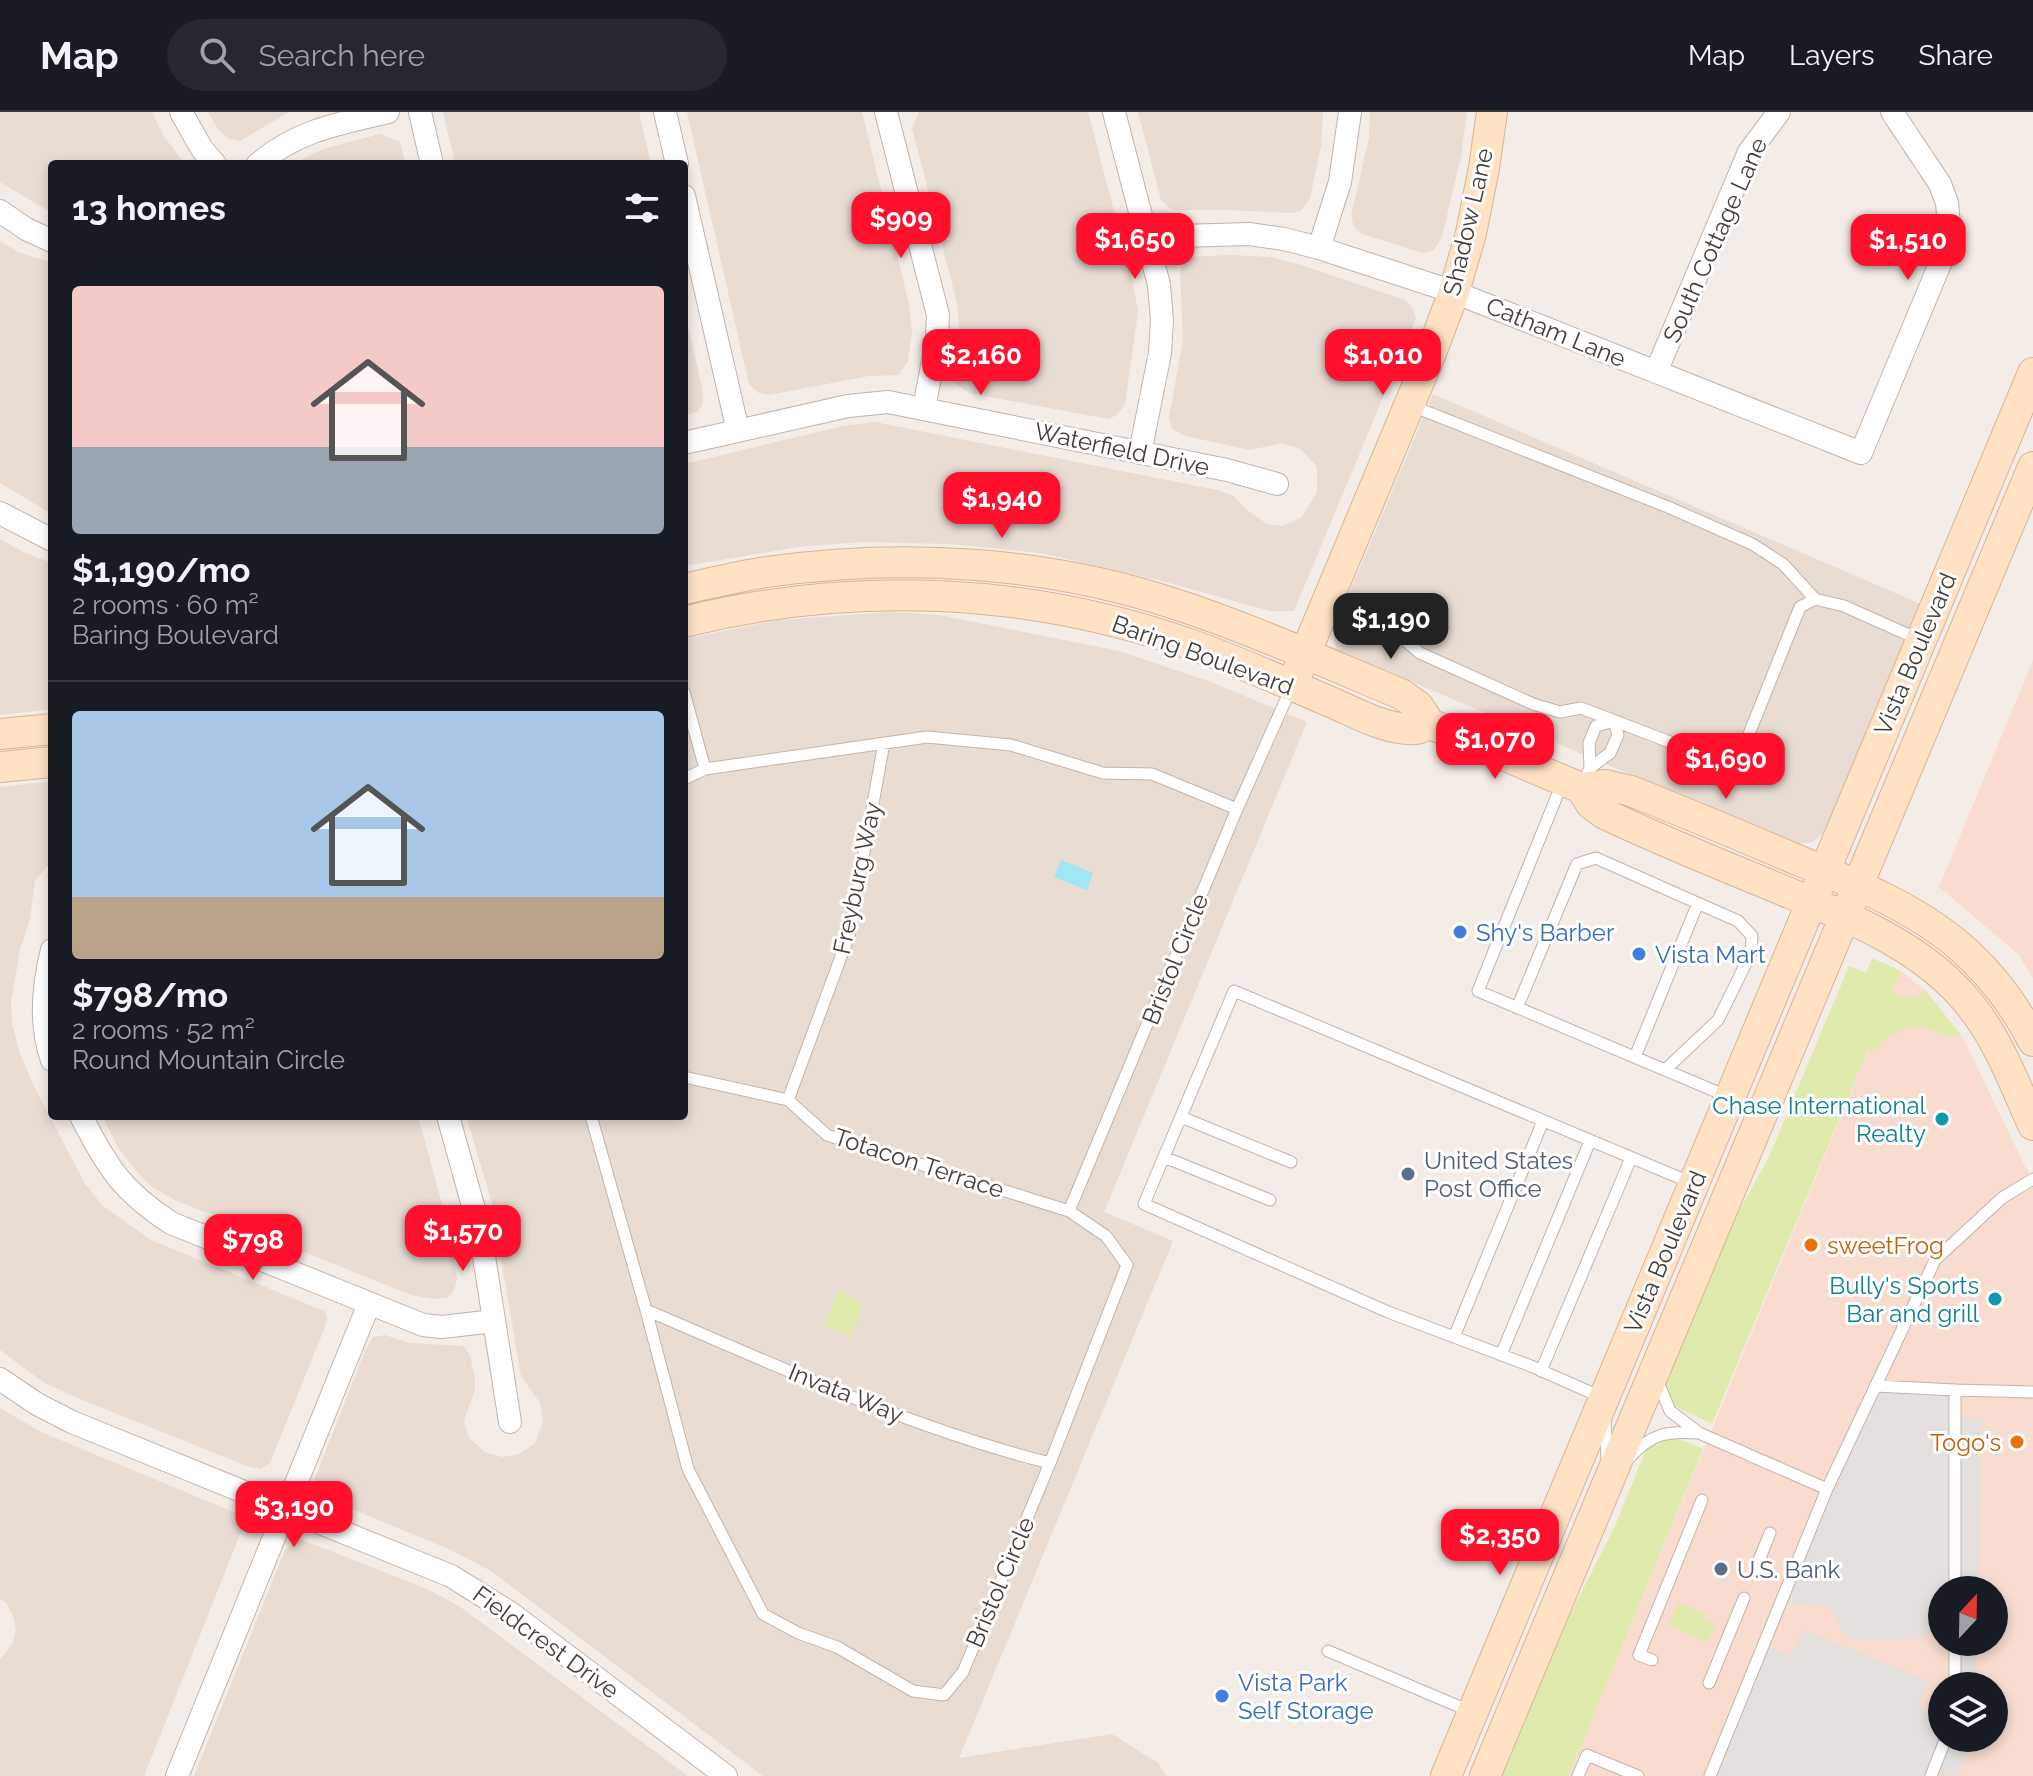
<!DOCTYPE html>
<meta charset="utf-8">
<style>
:root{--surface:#171b24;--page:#242831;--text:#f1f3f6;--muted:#9ea1a6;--line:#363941;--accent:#ff112e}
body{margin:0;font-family:Raleway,sans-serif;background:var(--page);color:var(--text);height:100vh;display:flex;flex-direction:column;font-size:30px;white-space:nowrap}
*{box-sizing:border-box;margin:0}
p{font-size:26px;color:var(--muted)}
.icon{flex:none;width:44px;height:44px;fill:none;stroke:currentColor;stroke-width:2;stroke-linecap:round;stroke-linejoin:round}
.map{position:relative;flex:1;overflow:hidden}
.details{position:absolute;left:48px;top:48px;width:640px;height:960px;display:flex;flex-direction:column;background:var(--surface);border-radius:8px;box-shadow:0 4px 12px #0003}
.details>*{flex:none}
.needle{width:52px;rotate:22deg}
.controls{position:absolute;left:1928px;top:1464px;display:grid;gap:16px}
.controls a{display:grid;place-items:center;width:80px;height:80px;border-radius:50%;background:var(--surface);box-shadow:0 4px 12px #0003;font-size:40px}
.price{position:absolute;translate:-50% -68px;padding:0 18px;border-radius:16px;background:var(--accent);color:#fff;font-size:26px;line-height:52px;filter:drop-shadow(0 2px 4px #0008)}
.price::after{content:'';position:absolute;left:50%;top:48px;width:24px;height:18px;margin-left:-12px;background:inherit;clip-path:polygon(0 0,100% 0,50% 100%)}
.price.selected{background:#222;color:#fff}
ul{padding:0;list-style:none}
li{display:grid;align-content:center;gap:16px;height:424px;padding:0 24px}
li+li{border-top:2px solid var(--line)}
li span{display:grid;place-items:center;height:248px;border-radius:8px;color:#555}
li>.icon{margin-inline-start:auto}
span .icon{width:144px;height:144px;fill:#fffc;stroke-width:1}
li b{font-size:34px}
h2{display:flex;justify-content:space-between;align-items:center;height:96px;padding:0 24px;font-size:34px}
header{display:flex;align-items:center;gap:48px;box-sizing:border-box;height:112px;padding:0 40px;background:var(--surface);border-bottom:2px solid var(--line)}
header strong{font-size:38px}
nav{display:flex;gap:44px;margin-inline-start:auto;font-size:28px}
.search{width:560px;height:72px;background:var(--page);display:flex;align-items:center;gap:20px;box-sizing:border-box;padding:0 28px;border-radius:44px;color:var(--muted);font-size:30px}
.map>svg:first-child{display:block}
.residential{fill:#e8dcd3}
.commercial{fill:#f7dccf;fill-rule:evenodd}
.green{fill:#dfeaac}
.parking{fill:#e4e0de}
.water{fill:#9fe8f3}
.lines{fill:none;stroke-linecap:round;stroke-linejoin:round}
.lane-casing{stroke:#c2b4ab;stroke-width:13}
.street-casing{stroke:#c2b4ab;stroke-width:24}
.secondary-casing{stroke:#d9b495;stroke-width:32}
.lane{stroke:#fff;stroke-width:11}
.street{stroke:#fff;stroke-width:22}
.secondary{stroke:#ffe1c4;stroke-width:30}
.shop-dot{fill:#3f7fe0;stroke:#fff;stroke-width:3}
.culture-dot{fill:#0f9aa8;stroke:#fff;stroke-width:3}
.service-dot{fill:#5c6f8a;stroke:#fff;stroke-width:3}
.food-dot{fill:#e8710a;stroke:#fff;stroke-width:3}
.labels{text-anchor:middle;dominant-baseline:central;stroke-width:6;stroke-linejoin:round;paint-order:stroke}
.street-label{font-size:24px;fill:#473b35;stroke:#fff}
.shop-label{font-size:24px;fill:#366cbe;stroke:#fff;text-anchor:start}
.culture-label{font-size:24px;fill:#0d838f;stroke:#fff;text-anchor:end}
.service-label{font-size:24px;fill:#4e5e75;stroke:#fff;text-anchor:start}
.food-label{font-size:24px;fill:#c56008;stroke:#fff;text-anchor:start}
</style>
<header>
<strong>Map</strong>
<div class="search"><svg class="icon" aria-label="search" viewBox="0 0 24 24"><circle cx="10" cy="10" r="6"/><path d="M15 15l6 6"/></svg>Search here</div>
<nav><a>Map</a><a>Layers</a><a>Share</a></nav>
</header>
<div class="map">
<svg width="2033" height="1664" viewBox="0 0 2033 1664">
<rect width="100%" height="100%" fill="#f4ece6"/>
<path class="residential" d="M0,0H152L163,23L185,52H52V101L0,70Z
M208,0H289L240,29L229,27L218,17Z
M443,0H639L651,52H455Z
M687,0H862L909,192L912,220L908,249L899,263L869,264L768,283L759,281L749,272Z
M919,0H1088L1133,172L1138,199L1125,292L1117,303L1108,307L969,281L956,272L952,260L959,216L957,191L912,16Z
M1138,0H1323L1321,34L1310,86L1301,99L1292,101L1225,98H1177L1168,95L1161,88Z
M1370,0H1467L1461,44L1442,125L1434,138L1423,141L1362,122L1354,115L1351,104L1369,26Z
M380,22L400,30L405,52H292L323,37Z
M0,129L18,140L52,151V402L0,371Z
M1229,143L1271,145L1301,153L1405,188L1412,195L1416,206L1294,499H1270L1162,469L1041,441L950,432L864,430L804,434L684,454V352L843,314L875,310L1217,378L1234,384L1246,397L1267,412L1283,414L1302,405L1317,380V355L1301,337L1282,331L1250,338L1185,324L1172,317L1169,306L1183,228L1180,159L1184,150L1192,145Z
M684,197L702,275L703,292L697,300L684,303Z
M1433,282L1923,493L1828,718L1812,730L1794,732L1337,538L1334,528L1335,515Z
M0,427L23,440L52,451V597L0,603Z
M892,500L939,503L1119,539L1211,570L1307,610L1104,1100L1173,1129L959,1646L1112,1622L1158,1651L1166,1664H763L491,1459L451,1438L323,1385L317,1375L315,1366L365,1239L373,1225L385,1223L409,1231L463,1234L470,1243L475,1267V1277L464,1309L469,1326L485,1340L502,1345L519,1342L535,1331L543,1310L540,1291L521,1264L491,1087L466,1004H684V527L778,508Z
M52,669V754L46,755L35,769L30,807L20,838L11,890L12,912L20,942L34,974L85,1072L102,1093L151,1128L324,1199L327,1206L325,1215L270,1351L261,1357L247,1354L75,1285L43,1270L0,1238V675Z
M102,1004H418L451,1125L457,1167L454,1179L447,1186L435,1187L411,1183L175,1088L152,1075L139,1062L119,1037Z
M0,1296L41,1320L236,1401L243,1409L241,1420L144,1664H0V1548L12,1532L16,1519L13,1503L6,1491L0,1487Z
M300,1427L427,1477L459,1494L688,1664H194L285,1438Z"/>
<path class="commercial" d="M2033,548V866L2018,842L1939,775Z
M1901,859L1926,879L1966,932L2033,1071V1664H1569ZM1942,1478H1994V1530H1942ZM1942,1574H1994V1626H1942Z"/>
<path class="green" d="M1872,846L1901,859L1892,880L1911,887L1926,879L1961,923C1950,926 1945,924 1936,919C1910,906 1891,922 1873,939L1868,938L1712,1312L1671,1292L1664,1273L1722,1130L1768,1047L1849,854L1866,861Z
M840,1178L862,1193L852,1223L823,1214Z
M1667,1325L1677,1326L1703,1337L1569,1664H1498L1545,1552L1615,1414L1645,1340L1652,1331Z
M1678,1490L1706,1502L1704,1507L1715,1512L1708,1530L1668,1513Z"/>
<path class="parking" d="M1875,1274L1955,1278V1305L1982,1306L1978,1478H1942V1508L1929,1521L1915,1527H1848L1830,1494L1780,1492Z
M1803,1518L1929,1569L1918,1595L1942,1605V1626H1959L1970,1633L1957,1664L1932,1661L1931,1664H1710L1763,1533L1792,1544Z
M1955,1530H1977L1976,1574H1955Z"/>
<path class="water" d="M1061,748L1093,761L1087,778L1054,765Z"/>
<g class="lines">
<defs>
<path id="lane" d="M1412,294L1668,395L1752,432L1783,452L1815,487
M1331,485L1376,504L1420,541L1533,592L1560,600L1581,596L1688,637L1724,647L1745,632L1800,495L1815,487L1844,494L1920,528
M684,580L705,657L684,667
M705,657L927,625L1011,633L1103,661L1152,662L1237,697
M1563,669L1478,879L1729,985
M1583,672L1590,656L1610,641L1618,623L1614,609L1596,614L1589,631L1590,656
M1517,896L1577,752L1596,746L1738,809L1752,824L1751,841L1718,908L1665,958
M1635,945L1698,791
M684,965L788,988L827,1023L1069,1099
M788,988L849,823L884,631
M591,1004L646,1198L688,1357L763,1502L798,1521L837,1535L913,1579L944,1583L963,1560L1050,1351L1127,1153L1106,1124L1069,1099L1237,697L1292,574
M1181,1005L1291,1050
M1164,1045L1270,1088
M646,1198C778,1254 910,1316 1050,1351
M1454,1225L1543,1009
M1501,1243L1590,1029
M1541,1259L1631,1046
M1658,1270L1670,1299L1699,1321L1827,1377
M1875,1274L1955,1278V1478
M1955,1278L2033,1280
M1601,1285L1531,1254L1388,1200L1144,1092L1234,879L1692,1071
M1605,1308L1607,1347
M1629,1346C1652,1321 1666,1319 1699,1321
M1755,1458L1770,1421
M1955,1530V1574
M1328,1539L1472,1600
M1652,1548L1639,1543L1702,1388
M1709,1571L1744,1486
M1578,1664L1587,1643L1638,1664
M1710,1664L1827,1377L1935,1148L2002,1086L2033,1067
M1931,1664L1946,1626"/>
<path id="street" d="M181,0L202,37L215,52
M420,0L432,52
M665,0L677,52
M886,0L938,203L937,227L924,297
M1114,0L1159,173L1162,208L1160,241L1140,341
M258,52C298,18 338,12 388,0
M684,84L738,319
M0,99L26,117L52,129
M1147,125L1249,122L1284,127L1319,136L1454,180L1861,341L1942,147L1949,112L1947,91L1940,72L1892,0
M1319,136L1340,70L1350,0
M1656,260L1749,40L1779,0
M684,331L848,294L888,290L1227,358L1277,372
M0,401L52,428
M52,838C43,874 39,912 52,948
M81,1004C107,1055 122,1079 171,1111L423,1213L442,1215L494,1209
M448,1004L480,1119L510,1310
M0,1267L37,1292L72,1310L451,1464L512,1502L726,1664
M177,1664L369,1192"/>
<path id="secondary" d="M684,477C712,471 739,464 767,460C903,441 1045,449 1175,492C1252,517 1326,551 1401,582L1418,594L1430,612L1581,676L1606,673L1631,679C1686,701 1741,724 1795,747C1851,770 1912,794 1958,833C1990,860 2014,892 2033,929
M684,510C852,468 1028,475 1192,533C1240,550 1286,571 1333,591C1356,601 1381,615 1407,617C1416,618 1421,616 1430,612
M1298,559L1431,241L1454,180L1471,121L1484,56L1492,0
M0,622L52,617
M0,655L52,650
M1581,676L1591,692L1603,701C1661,729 1722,753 1782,778C1850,806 1924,834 1971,894C1999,929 2015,973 2033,1013
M1446,1664L2033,261
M1485,1664L2033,355"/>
</defs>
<use href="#lane" class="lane-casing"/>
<use href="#street" class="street-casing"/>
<use href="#secondary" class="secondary-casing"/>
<use href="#lane" class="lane"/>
<use href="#street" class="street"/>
<use href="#secondary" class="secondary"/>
</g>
<g class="shop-dot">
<circle cx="1460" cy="820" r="8"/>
<circle cx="1639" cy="842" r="8"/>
<circle cx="1222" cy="1584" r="8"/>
</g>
<g class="culture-dot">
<circle cx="1942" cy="1007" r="8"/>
<circle cx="1995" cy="1187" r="8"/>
</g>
<g class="service-dot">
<circle cx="1408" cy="1062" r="8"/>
<circle cx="1721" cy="1457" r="8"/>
</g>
<g class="food-dot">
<circle cx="1811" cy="1133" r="8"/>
<circle cx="2017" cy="1330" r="8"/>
</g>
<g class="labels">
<g class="street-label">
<text transform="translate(1468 110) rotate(-77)">Shadow Lane</text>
<text transform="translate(1715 128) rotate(-66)">South Cottage Lane</text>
<text transform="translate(1556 220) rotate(22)">Catham Lane</text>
<text transform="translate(1122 337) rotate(12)">Waterfield Drive</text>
<text transform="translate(1915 542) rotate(-67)">Vista Boulevard</text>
<text transform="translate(1203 543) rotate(20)">Baring Boulevard</text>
<text transform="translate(857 766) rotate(-78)">Freyburg Way</text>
<text transform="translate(1175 847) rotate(-68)">Bristol Circle</text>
<text transform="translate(919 1051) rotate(18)">Totacon Terrace</text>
<text transform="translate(1665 1140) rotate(-67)">Vista Boulevard</text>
<text transform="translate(846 1281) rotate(22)">Invata Way</text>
<text transform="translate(1000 1470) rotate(-67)">Bristol Circle</text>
<text transform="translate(546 1530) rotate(36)">Fieldcrest Drive</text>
</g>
<g class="shop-label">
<text x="1476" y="820">Shy's Barber</text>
<text x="1655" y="842">Vista Mart</text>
<text x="1238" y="1570">Vista Park<tspan x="1238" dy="28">Self Storage</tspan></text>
</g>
<g class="culture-label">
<text x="1926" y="993">Chase International<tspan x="1926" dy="28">Realty</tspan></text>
<text x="1979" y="1173">Bully's Sports<tspan x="1979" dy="28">Bar and grill</tspan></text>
</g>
<g class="service-label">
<text x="1424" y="1048">United States<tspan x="1424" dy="28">Post Office</tspan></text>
<text x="1737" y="1457">U.S. Bank</text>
</g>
<g class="food-label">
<text x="1827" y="1133">sweetFrog</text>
<text x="2001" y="1330" text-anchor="end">Togo's</text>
</g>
</g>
</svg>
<div class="controls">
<a><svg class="needle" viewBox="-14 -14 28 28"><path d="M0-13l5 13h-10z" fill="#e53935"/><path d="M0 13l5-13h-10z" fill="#9ea1a6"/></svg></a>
<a><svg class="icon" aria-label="layers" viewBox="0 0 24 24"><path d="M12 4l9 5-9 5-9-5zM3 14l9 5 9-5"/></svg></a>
</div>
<b class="price" style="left:901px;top:148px">$909</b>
<b class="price" style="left:1135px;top:169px">$1,650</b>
<b class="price" style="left:1908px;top:170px">$1,510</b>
<b class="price" style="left:981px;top:285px">$2,160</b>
<b class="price" style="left:1383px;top:285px">$1,010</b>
<b class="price" style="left:1002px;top:428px">$1,940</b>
<b class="price selected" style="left:1391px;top:549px">$1,190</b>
<b class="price" style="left:1495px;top:669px">$1,070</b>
<b class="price" style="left:1726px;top:689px">$1,690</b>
<b class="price" style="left:463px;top:1161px">$1,570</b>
<b class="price" style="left:253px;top:1170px">$798</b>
<b class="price" style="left:294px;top:1437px">$3,190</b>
<b class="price" style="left:1500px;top:1465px">$2,350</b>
<section class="details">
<h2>13 homes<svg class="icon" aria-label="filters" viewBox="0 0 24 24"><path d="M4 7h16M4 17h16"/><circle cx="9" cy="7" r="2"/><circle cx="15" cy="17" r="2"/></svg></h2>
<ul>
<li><span style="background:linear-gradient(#f6c9c9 65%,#9aa5b1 0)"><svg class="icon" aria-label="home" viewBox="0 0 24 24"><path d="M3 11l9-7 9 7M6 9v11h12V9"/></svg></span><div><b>$1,190/mo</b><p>2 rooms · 60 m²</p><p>Baring Boulevard</p></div></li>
<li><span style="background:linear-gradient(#a9c7e8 75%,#b9a48a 0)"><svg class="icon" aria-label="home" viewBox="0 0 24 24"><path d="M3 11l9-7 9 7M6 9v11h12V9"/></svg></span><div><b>$798/mo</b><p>2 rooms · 52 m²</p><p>Round Mountain Circle</p></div></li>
</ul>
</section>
</div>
